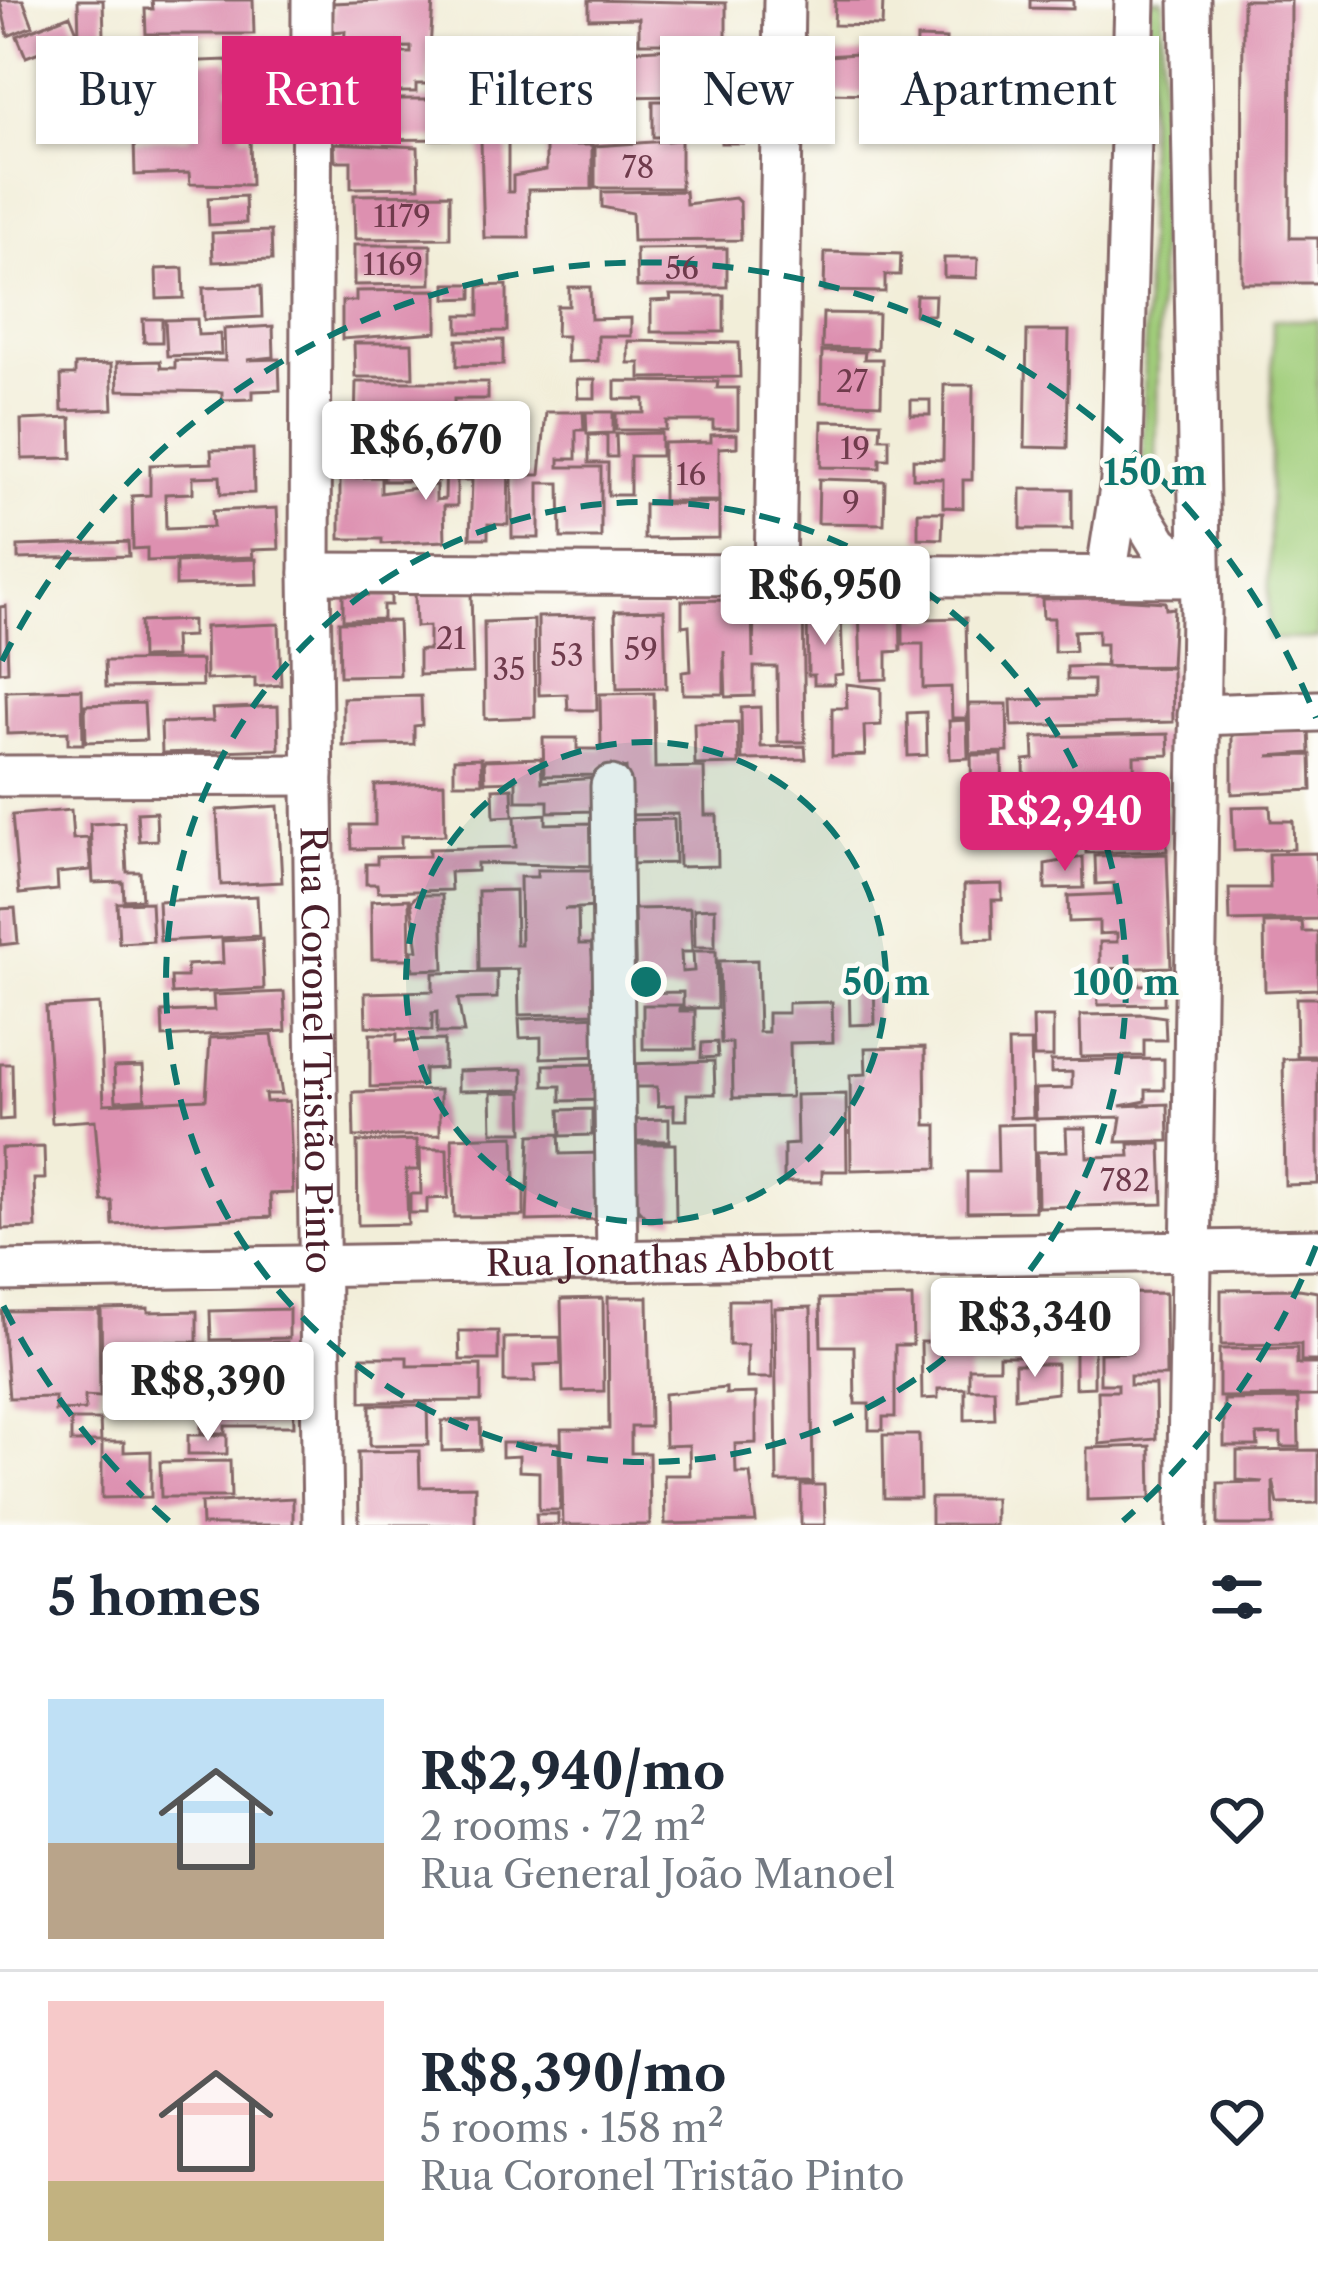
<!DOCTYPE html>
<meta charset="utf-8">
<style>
:root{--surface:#fff;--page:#f6f6f7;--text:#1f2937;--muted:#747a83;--line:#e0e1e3;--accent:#db2777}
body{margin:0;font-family:"Libre Caslon Text",serif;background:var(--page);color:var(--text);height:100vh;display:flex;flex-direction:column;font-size:45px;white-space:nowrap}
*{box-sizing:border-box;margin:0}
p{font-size:39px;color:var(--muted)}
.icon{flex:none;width:66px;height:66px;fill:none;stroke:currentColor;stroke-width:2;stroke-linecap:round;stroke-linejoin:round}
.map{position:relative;height:1525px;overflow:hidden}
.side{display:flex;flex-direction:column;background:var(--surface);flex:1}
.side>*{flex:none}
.top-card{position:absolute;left:36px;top:36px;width:1248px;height:108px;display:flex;gap:24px}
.price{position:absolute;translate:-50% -102px;padding:0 27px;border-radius:12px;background:#fff;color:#222;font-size:39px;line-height:78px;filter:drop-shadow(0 3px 6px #0008)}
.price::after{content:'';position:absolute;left:50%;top:72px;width:36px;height:27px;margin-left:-18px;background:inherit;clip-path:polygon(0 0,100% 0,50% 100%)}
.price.current{background:var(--accent);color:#fff}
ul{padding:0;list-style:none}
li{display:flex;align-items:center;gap:36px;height:300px;padding:0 48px}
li+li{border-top:3px solid var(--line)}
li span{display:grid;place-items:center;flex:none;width:336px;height:240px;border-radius:0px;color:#555}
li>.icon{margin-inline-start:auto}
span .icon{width:144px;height:144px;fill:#fffc;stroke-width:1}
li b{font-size:51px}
h2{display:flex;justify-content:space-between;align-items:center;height:144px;padding:0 48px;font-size:51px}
.pill{padding:0 42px;border-radius:0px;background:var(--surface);box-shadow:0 3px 9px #0004;font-size:42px;line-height:108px}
.pill.current{background:var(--accent);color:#fff}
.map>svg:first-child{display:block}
.green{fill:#a1ce7c;stroke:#767654;stroke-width:3}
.building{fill:#dd90b0}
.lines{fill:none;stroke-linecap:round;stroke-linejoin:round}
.minor-casing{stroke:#856768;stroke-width:45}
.minor{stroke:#fff;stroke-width:39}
.ring{fill:none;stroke:#0f766e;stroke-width:6;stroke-dasharray:21 15}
.labels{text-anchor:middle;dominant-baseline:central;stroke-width:9;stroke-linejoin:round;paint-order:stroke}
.number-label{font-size:30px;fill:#6f3b4c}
.street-label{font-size:36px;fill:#4a1f2b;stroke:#fdfcf7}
.centre{fill:#0f766e;stroke:#fdfcf7;stroke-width:6}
.ring-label{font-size:36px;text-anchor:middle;font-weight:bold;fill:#0f766e;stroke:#fdfcf7;stroke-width:9;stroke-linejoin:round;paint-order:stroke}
</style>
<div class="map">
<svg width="1318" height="1525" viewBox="0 0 1318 1525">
<rect width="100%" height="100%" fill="#fdfcf7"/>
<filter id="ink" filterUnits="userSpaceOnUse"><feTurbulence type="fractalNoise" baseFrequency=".00833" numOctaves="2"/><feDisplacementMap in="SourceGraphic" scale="24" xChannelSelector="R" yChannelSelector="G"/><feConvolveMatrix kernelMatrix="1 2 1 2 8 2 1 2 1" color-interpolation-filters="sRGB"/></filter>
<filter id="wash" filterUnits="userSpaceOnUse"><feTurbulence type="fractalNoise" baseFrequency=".004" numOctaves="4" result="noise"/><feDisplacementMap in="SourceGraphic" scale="48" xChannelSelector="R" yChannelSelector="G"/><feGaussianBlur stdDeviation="2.7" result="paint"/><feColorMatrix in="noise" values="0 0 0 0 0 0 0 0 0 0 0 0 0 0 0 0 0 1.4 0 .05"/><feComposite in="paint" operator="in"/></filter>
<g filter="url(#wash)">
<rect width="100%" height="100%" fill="#f2eed9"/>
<path class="green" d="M1150,0H1163L1156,475H1143Z
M1273,320H1318V639H1268Z"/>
<g id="blocks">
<path class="building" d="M0,0H23L33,26L8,36Z
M78,0H103L104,37L79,38Z
M152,0H253L254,34H146L145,9H153Z
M400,0H433L428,84H416V92H352V53H411V47L344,48L345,31L332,32L333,3Z
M589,0L726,3V43H639V18L589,19Z
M835,0H883L882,26L834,25Z
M1030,0H1073V9L1030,8Z
M1243,0H1291L1290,238H1318V283H1242Z
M70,15L79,37L26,57L17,36Z
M917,38L946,39L945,74L916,73Z
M728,45V80L680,81V96L620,97V87H609V56H620V51Z
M553,48H601L602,96L542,97V73L553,72Z
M871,53H892L891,79H879V94L826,93L827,56Z
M227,60L228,66L265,64L266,83L228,84V90H239L241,136H250L251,185L190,184L189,173L135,175L134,140L190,138V126L142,128V102L175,101V96L115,99L113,68L173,67L176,92L175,62Z
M488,96H511V136L488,137Z
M352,99H450V139L352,140Z
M653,101H723V125H743V143H721V136L653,137Z
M508,140V192H513V176L546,170V145H592V189L528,190L529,238H484L481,141Z
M681,140V188H595V146Z
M334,143L418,147L419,187L351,188V161H335Z
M685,191L686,204L735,198L740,203L741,240L633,241L632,213L602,207V192Z
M450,194V238L355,239L354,195Z
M245,196L246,223L209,225L208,198Z
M271,231L272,260L213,262L212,233Z
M354,245H431V284L354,285Z
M727,248V287H637L636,249Z
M825,252L901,254L900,275H885V292L824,291Z
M944,258H978L977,278L944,277Z
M183,268L184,298L157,299L156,269Z
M446,284H472V298L446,299Z
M507,285V331L458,332V315H479V286Z
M261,286L262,317L204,320L203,288Z
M569,287H590L591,319L631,318V336H598V361L567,362V336H556L557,306H569Z
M437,290V332L342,339V301H356V291Z
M670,295H724V332H651V301L671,300Z
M916,295H935L934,315H915Z
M823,313L878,314L877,349L822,348Z
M143,319H162V342H144Z
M197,319L198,335L220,334L221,354L167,356L165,320Z
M273,326L274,357L247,360L279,359L280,390L253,391V399L222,400V392L118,390L117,362L160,361L161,368H175V360L225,361L224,329Z
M1027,331H1069L1067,448L1025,447Z
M457,340H503V365L457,366Z
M628,341L739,343L740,377L640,378V363H628Z
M354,343H412L413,377H355Z
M822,351L865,352L864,359H882L881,404L821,402Z
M111,364L113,409L62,411L61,375H75V365Z
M577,379H595V398H578Z
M615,381L718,382L717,388H738V429H713V421H666V430H616V413H644V399H615Z
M356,382H488V399H454V425H428V404H421V423L355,429Z
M944,385H973L972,480H963V508L943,507V479L913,478V459L943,460Z
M911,400H930V415H911Z
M463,410H487V449H463Z
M546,412H583L584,430H576V459H559V467H601V538H561L560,483H539V538H512V475H540Z
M586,412H613V433L587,434Z
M496,413H511V451L496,452Z
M71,418L72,458L22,459L21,420Z
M822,421L881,422L880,438H889V459H880V468L821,467Z
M384,430H454V449H415V460H440L439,481H384V473H351V444H384Z
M661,433V456H630V495H608V463H589V435H607V457H617L616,434Z
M737,434V447L719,448V501H663V443L711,442V435Z
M253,449L254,493L221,494L220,476L193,477V493L165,494L166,529L213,527L212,511L277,508L279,549L252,550L253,557L147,561V548L133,549L132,496L150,495V465L212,463L211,450Z
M446,454L509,456L508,525L488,524V538H470L472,480H457V506H444L445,541L382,544V539H340V478L381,477V493L436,485V500L445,499Z
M819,479L885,481L884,524L818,523Z
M1021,489H1072V529H1021Z
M719,503V538L644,539V504Z
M918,512H943L942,539L918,538Z
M128,542L129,556L18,559V546Z
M256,559L257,584L176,586V562Z
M471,591L473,673L419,675V650H429V626L416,627L415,593Z
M343,595H391V605H383V619L343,620Z
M921,597L922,619L966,618L968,718H952L951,687L923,688V644H903V598Z
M1101,598L1165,602L1166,609L1174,608L1171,666L1106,667V644H1098V630L1074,631L1075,651L1054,652V618H1043L1042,599Z
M900,599L901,651L887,652V679L861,680L859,600Z
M723,600L752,603L753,658L754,604L803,602L805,742H778L777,667H754V696L726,697L724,651V694H683L682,672L691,671L689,625L682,626V601Z
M6,606L8,671L0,672V607Z
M664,610L666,688L617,689L615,611Z
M841,615L843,674L834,675V684H814V675H808L807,616Z
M595,616L597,710H568L567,694L539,695L538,617Z
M192,620V636L174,637L175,657L141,658L140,622Z
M534,620L535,717L485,719L484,622Z
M398,621L400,675L340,676L339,622Z
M279,624L281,685L255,687V678L206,680L205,627Z
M201,660L202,686L106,687L105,661Z
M1092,666L1172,668L1173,722L1012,726L1011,700L1093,698V680H1067V667Z
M846,684L881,688V725L864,726L865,755L832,756V708H847Z
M82,689L83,744H68V732L7,734L6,691Z
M654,693L655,768L704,767L705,815H717L718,866L679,867L678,814L628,815L626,768H600V775L544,776L543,738H577V749H601L600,694Z
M421,696L422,725L414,726V744L343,746V698Z
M144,703L146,740L86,742L85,705Z
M969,704H1007L1008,752L970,753Z
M278,706L279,749L162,753L161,723L213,721L212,709Z
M760,707L761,747L805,746L806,759L742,760L741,708Z
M926,712L927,755L908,756L907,713Z
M967,720L968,758L950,759L949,721Z
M738,722L739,764L695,765L694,723Z
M1309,729L1310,753L1268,756L1311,755L1312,790L1232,794V733Z
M1168,734L1169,755L1134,756L1135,812L1166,811L1167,851L1086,853V823L1102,822V812L1025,813L1024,760L1034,759L1033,737Z
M971,755H1002L1003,806L972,807Z
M481,758L482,783H454V759Z
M541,758L542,782L596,778V811L548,812V801H516V781L485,782L484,760Z
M444,783L445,835L401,836V848L352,849L351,825H375V785Z
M512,788L513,816L494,817L493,789Z
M278,806L282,882L221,885L217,810Z
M1270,806L1271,821H1293L1294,849L1234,851L1232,807Z
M71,810L73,839L88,838L91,870L57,873L58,890L19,894L12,815Z
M156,812L157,840L139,841L137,813Z
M546,814V824L593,823L594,866L477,863V871L450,872L451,890L378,892L377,884H366V864H377V857L429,856V849L516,847L515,816Z
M674,819L675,863L629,864L628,820Z
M124,822L127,872H140L142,899L124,900L123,882L93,883L90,824Z
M1316,853L1318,919L1230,921L1229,888H1270L1269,854Z
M1167,854L1171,967L1100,969V942H1117V933L1099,934V921L1069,922L1068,896L1114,894V883L1096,884L1095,856Z
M1083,857L1084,888L1045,889V864Z
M537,870H595V907L564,909H578L579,944H591L599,1013L519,1015L518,969L479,970L478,891L515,890L516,945H521L520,877H537Z
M1002,884V900H992L993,939L965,940L964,885Z
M417,895H442L444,969L413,970L412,950H418L411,902Z
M257,896L259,936L160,941L158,901Z
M409,899L410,959H372L371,901Z
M151,902L153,941L119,943L117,903Z
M15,908L18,943L0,945V909Z
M690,908L692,952H681L682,972L694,971L693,951H716L717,1008H683V992L636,993L634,909Z
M715,908V947H695L694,909Z
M1302,922L1303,932H1318V989L1265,991L1264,923Z
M262,939L264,989L172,994L171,977H187V965L223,963L222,941Z
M757,960L759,1032H768V1013H788V1003L832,1002L833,1042L790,1043L791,1097L733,1098L732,1043H721L719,961Z
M497,972V998L458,999L464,1033H437V1012L432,1013V1031L366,1026L365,993L433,991V973Z
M874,977L875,1024L850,1025L849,978Z
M1097,977H1138L1139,985L1164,984V1004L1098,1005Z
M284,992L286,1031L163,1037L162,1012L214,1010L213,995Z
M1296,998H1318V1056H1297Z
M99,1004L104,1104L206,1099L210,1038L272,1035L282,1094H265L266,1102L289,1101L293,1193L270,1194L271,1217L113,1225L112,1201H102L95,1120L52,1123L46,1007Z
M643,1005H680V1011H695V1049H643Z
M1143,1014L1165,1017L1166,1040H1144V1056L1081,1057L1080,1015Z
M603,1016L604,1056L541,1058V1037L520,1038L519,1019Z
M1033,1017H1053V1057H1034Z
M370,1034H397V1041L444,1040V1068L424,1069V1085L370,1087Z
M717,1042L718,1057L701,1058L702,1043Z
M1008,1042H1031L1033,1117L1010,1118Z
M925,1047L926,1125H937V1168L851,1170L850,1075L866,1074L865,1048Z
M1318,1058V1184L1285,1185L1283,1059Z
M1164,1059V1090H1146V1101L1120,1106L1168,1104L1169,1141L1117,1142L1121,1117L1036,1119L1035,1089L1072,1088V1072L1051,1073V1061Z
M714,1061L715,1094H687V1120H674V1105L658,1106L657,1087H629V1064Z
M0,1064H12L13,1119L0,1120Z
M600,1064L601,1100L561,1101V1086H544V1065Z
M143,1066L145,1099L116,1101L114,1067Z
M523,1069V1090L458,1091V1071Z
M440,1090V1135L354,1137L353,1092Z
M522,1092L523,1132H492L491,1093Z
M846,1094L847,1171H822V1182H784V1145L797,1144L796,1095Z
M592,1109V1135L561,1136L560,1110Z
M669,1119V1141H632V1120Z
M1034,1124L1035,1211L967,1212V1172H998L997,1125Z
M1066,1128H1086L1087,1157L1130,1156L1129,1144H1161L1163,1204L1038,1207L1037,1152L1067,1151Z
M559,1134L560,1154L603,1153L604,1219L527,1221L530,1135Z
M514,1136L515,1185H524V1216L454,1217L452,1138Z
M417,1140L418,1170H406L408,1224L358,1225L357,1142Z
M632,1144H675L676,1220L649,1221L636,1207Z
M44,1147L45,1179H34L36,1228L2,1229L1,1148Z
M420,1149H447L448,1198L427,1199V1213H410V1194H421Z
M1299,1289L1318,1292V1361H1301V1344L1221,1345V1290Z
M1165,1293L1166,1376H1130V1385H1155L1156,1439L1099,1444L1098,1391H1118V1384H1100V1353L1131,1352V1331H1094V1387L1075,1388V1338H1044V1294Z
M1034,1295V1341H1020V1356H999V1368H969V1389H994L995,1419L965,1420V1388L938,1389V1398L922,1399L921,1342H936L935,1306L970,1305V1297Z
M608,1297H648L650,1427H631V1453H649L650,1525H563L561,1429H609Z
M912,1297L913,1345H895V1417H883V1430H869V1404H855L854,1346H821L820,1299Z
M603,1298L604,1391L563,1392L561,1299Z
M729,1300H771L772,1378H747V1345H729Z
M811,1307L813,1482H777L775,1308Z
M148,1308V1312L197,1311V1342H149V1372H102L101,1309Z
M289,1309V1338L211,1340L210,1311Z
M99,1310L100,1397L85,1396V1410L55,1411V1397L9,1398L2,1311Z
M459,1331H498V1360H460Z
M560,1337L561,1364L535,1365V1382H504V1338Z
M287,1342L288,1383H245L244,1369L194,1370V1344Z
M1297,1348V1364H1318V1396L1219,1397V1349Z
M361,1357H407V1366L481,1365V1401L361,1402Z
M1015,1364H1057V1393L1015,1398Z
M726,1388V1394L756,1393V1443L735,1444L736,1473H750L756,1522L665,1524L664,1475H690L689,1445L665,1446L664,1394Z
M293,1391L294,1426H225V1433H201V1415H226V1392Z
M1298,1399L1299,1447H1281V1434L1257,1435L1258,1446H1224V1400Z
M370,1405H427L428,1445L370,1446Z
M71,1420H100L101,1442H71Z
M480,1420L481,1450L442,1451V1421Z
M188,1435H227V1454H188Z
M883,1435H919L920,1498H884Z
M102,1442H124V1452L151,1451V1497L102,1498Z
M502,1443H559L560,1510H539V1472L519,1471V1456L502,1457Z
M1150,1446L1151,1498L1087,1500V1448Z
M1318,1450V1503L1278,1504L1273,1480L1274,1525H1218V1483L1263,1482L1237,1480V1451Z
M419,1451L420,1487L475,1486V1525H359L358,1452Z
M230,1461L231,1497H161L160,1462Z
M801,1485H824L825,1525H801Z
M293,1498V1525H202L201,1503Z
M931,1498H995V1525H931Z
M536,1514H558V1525H537Z"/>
</g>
</g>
<g filter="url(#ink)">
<use href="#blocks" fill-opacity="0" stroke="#856768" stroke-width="3"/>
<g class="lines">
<defs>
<g id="minor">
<path id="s1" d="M312,0L310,573L323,1525"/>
<path d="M1121,482L1159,544L1198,577"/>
<path d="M310,573L1198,577"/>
<path d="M775,575L784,0"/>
<path d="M1106,576L1121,482L1135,0"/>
<path d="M1198,715L1318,711"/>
<path d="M0,776L313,775"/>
<path d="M611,786L617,1261"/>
<path id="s2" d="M0,1271L1318,1249"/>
<path d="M1187,1525L1201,613L1190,0"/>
</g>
</defs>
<use href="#minor" class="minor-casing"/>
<use href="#minor" class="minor"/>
</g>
</g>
<circle cx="646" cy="982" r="240" fill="#0f766e" fill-opacity=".12"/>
<g class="ring">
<circle cx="646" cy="982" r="240"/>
<circle cx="646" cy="982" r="480"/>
<path d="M1316 1246A720 720 0 0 1 1123 1521M169 1521A720 720 0 0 1 2 1303M2 661A720 720 0 0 1 1316 718"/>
</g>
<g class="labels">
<g class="number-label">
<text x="638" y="167">78</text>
<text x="402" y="216">1179</text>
<text x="393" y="264">1169</text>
<text x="682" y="268">56</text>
<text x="852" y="381">27</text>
<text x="855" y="448">19</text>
<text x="691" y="474">16</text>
<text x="851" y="502">9</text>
<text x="451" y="638">21</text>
<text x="641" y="649">59</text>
<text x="567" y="655">53</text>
<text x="509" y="669">35</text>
<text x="1125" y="1180">782</text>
</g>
<g class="street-label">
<text stroke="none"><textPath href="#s1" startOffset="1050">Rua Coronel Tristão Pinto</textPath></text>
<text stroke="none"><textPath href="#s2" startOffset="660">Rua Jonathas Abbott</textPath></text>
</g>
</g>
<circle cx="646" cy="982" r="18" class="centre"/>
<g class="ring-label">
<text x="1155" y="485">150 m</text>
<text x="886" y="995">50 m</text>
<text x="1126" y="995">100 m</text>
</g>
</svg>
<b class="price" style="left:426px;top:503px">R$6,670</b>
<b class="price" style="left:825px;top:648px">R$6,950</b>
<b class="price current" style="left:1065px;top:874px">R$2,940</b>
<b class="price" style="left:1035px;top:1380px">R$3,340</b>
<b class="price" style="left:208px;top:1444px">R$8,390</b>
<div class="top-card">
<a class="pill">Buy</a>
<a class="pill current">Rent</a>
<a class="pill">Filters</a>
<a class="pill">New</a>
<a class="pill">Apartment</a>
</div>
</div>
<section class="side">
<h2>5 homes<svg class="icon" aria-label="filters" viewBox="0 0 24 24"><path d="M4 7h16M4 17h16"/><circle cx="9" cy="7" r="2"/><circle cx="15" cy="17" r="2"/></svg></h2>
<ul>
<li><span style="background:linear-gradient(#bfe0f5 60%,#b9a48a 0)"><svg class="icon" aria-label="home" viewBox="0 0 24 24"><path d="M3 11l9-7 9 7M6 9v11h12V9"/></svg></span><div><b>R$2,940/mo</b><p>2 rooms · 72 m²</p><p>Rua General João Manoel</p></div><svg class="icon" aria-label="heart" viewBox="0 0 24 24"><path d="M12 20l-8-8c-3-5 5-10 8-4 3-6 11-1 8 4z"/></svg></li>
<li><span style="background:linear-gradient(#f6c9c9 75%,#c2b280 0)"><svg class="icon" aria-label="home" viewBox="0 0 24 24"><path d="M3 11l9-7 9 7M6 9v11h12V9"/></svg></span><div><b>R$8,390/mo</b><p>5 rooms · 158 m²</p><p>Rua Coronel Tristão Pinto</p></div><svg class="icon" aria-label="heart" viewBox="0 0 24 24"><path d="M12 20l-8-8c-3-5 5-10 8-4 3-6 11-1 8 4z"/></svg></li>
</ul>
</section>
